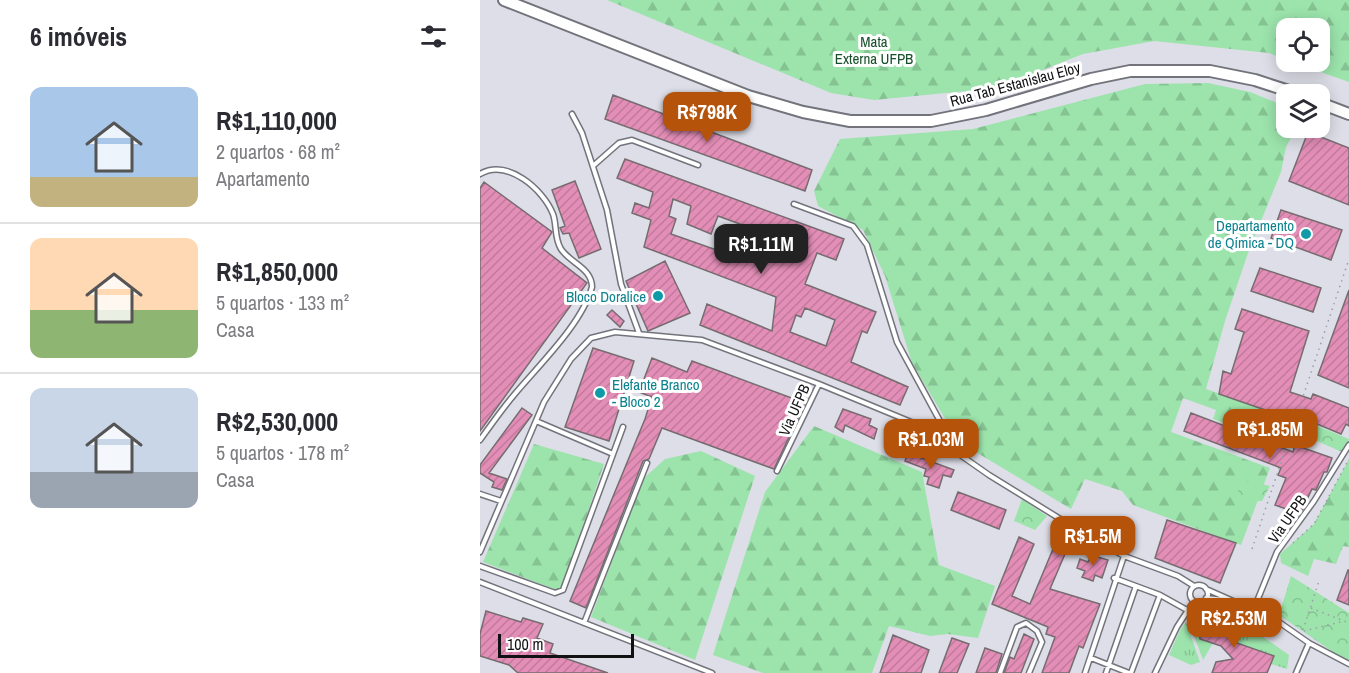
<!DOCTYPE html>
<html lang="pt">
<meta charset="utf-8">
<style>
:root{--surface:#fff;--page:#f2f2f3;--text:#2b2b33;--muted:#7c7c81;--line:#e1e1e2;--accent:#b45309}
body{margin:0;font-family:"Archivo Narrow",sans-serif;background:var(--page);color:var(--text);height:100vh;display:flex;flex-direction:column;font-size:22px;white-space:nowrap}
*{box-sizing:border-box;margin:0}
p{font-size:20px;color:var(--muted)}
.icon{flex:none;width:33px;height:33px;fill:none;stroke:currentColor;stroke-width:2;stroke-linecap:round;stroke-linejoin:round}
.map{position:relative;flex:1;overflow:hidden}
.details{display:flex;flex-direction:column;background:var(--surface);width:480px}
.details>*{flex:none}
.controls{position:absolute;left:796px;top:18px;display:grid;gap:12px}
.controls a{display:grid;place-items:center;width:54px;height:54px;border-radius:12px;background:var(--surface);box-shadow:0 3px 15px #0003;font-size:30px}
.scale{position:absolute;left:18px;bottom:15px;width:136px;box-sizing:border-box;padding-left:6px;border:3px solid #111114;border-top:0;font-size:16px;line-height:21px;white-space:nowrap;color:#111114;-webkit-text-stroke:4px #fff;paint-order:stroke}
.price{position:absolute;translate:-50% -51px;padding:0 14px;border-radius:12px;background:var(--accent);color:#fff;font-size:20px;line-height:39px;filter:drop-shadow(0 2px 3px #0008)}
.price::after{content:'';position:absolute;left:50%;top:36px;width:18px;height:14px;margin-left:-9px;background:inherit;clip-path:polygon(0 0,100% 0,50% 100%)}
.price.selected{background:#222;color:#fff}
ul{padding:0;list-style:none}
li{display:flex;align-items:center;gap:18px;height:150px;padding:0 30px}
li+li{border-top:2px solid var(--line)}
li span{display:grid;place-items:center;flex:none;width:168px;height:120px;border-radius:12px;color:#555}
li>.icon{margin-inline-start:auto}
span .icon{width:72px;height:72px;fill:#fffc;stroke-width:1}
li b{font-size:26px}
h2{display:flex;justify-content:space-between;align-items:center;height:72px;padding:0 30px;font-size:26px}
main{display:flex;flex:1;min-height:0}
.map>svg:first-child{display:block}
.grass{fill:url(#grass-tufts)}
.forest{fill:url(#forest-firs)}
.park{fill:url(#park-crowns)}
.building{fill:url(#building-hatch);stroke:#766c70;stroke-width:1.5;fill-rule:evenodd}
.lines{fill:none;stroke-linecap:round;stroke-linejoin:round}
.service-casing{stroke:#73737c;stroke-width:7}
.tertiary-casing{stroke:#73737c;stroke-width:14}
.path{stroke:#9d9da5;stroke-width:1.5;stroke-dasharray:1.5 4.5;stroke-linecap:butt}
.service{stroke:#fff;stroke-width:4}
.tertiary{stroke:#fff;stroke-width:10}
.culture-dot{fill:#0f9aa8;stroke:#fff;stroke-width:2}
.labels{text-anchor:middle;dominant-baseline:central;stroke-width:6;stroke-linejoin:round;paint-order:stroke}
.park-label{font-size:15px;fill:#17502a;stroke:#fff}
.street-label{font-size:15px;fill:#111114;stroke:#fff}
.culture-label{font-size:15px;fill:#0d838f;stroke:#fff;text-anchor:end}
</style>
<main>
<section class="details">
<h2>6 imóveis<svg class="icon" aria-label="filters" viewBox="0 0 24 24"><path d="M4 7h16M4 17h16"/><circle cx="9" cy="7" r="2"/><circle cx="15" cy="17" r="2"/></svg></h2>
<ul>
<li><span style="background:linear-gradient(#a9c7e8 75%,#c2b280 0)"><svg class="icon" aria-label="home" viewBox="0 0 24 24"><path d="M3 11l9-7 9 7M6 9v11h12V9"/></svg></span><div><b>R$1,110,000</b><p>2 quartos · 68 m²</p><p>Apartamento</p></div></li>
<li><span style="background:linear-gradient(#ffd9b3 60%,#8fb573 0)"><svg class="icon" aria-label="home" viewBox="0 0 24 24"><path d="M3 11l9-7 9 7M6 9v11h12V9"/></svg></span><div><b>R$1,850,000</b><p>5 quartos · 133 m²</p><p>Casa</p></div></li>
<li><span style="background:linear-gradient(#c9d6e8 70%,#9aa5b1 0)"><svg class="icon" aria-label="home" viewBox="0 0 24 24"><path d="M3 11l9-7 9 7M6 9v11h12V9"/></svg></span><div><b>R$2,530,000</b><p>5 quartos · 178 m²</p><p>Casa</p></div></li>
</ul>
</section>
<div class="map">
<svg width="869" height="673" viewBox="0 0 869 673">
<defs>
<pattern id="grass-tufts" width="24" height="20" patternUnits="userSpaceOnUse" patternTransform="scale(1.5)"><rect width="24" height="20" fill="#9ce4ac"/><path d="M3 7l-1-3M5 7V3M7 7l1-3M15 17l-1-3M17 17v-4M19 17l1-3" fill="none" stroke="#85c393"/></pattern>
<pattern id="forest-firs" width="22" height="20" patternUnits="userSpaceOnUse" patternTransform="scale(1.5)"><rect width="22" height="20" fill="#9ce4ac"/><path d="M5 1l3.5 6h-7zM16 11l3.5 6h-7z" fill="#85c393"/></pattern>
<pattern id="park-crowns" width="20" height="18" patternUnits="userSpaceOnUse" patternTransform="scale(1.5)"><rect width="20" height="18" fill="#9ce4ac"/><path d="M2 6a3 3 0 1 1 6 0M12 15a3 3 0 1 1 6 0" fill="none" stroke="#85c393"/></pattern>
<pattern id="building-hatch" width="6" height="6" patternUnits="userSpaceOnUse" patternTransform="scale(1.5)"><rect width="6" height="6" fill="#e38eb7"/><path d="M-1 1l2-2M0 6l6-6M5 7l2-2" fill="none" stroke="#c2799c"/></pattern>
</defs>
<rect width="100%" height="100%" fill="#dedee8"/>
<path class="grass" d="M743,610L719,629L721,639L733,643L723,660L708,620L723,612Z
M746,611L809,655L807,669L791,664L794,656L754,642L755,630Z
M706,622L720,662L711,665L689,655L700,630Z"/>
<path class="forest" d="M127,0H869V82L812,62H840V28H807V60L789,53L674,41L603,54L517,88L394,100L351,93Z
M728,83L770,92L807,107V128H816L806,147L801,172L768,253L745,321L726,389L804,416L798,435L782,430L779,436L733,419L736,410L703,398L691,432L790,468L761,545L653,505L642,491L605,479L591,509L479,442L432,363L405,276L383,230L338,206L334,191L360,139L493,129L665,84Z
M334,426L442,472L459,565L515,586L498,638L468,634L450,636L409,626L392,673H283L233,655L285,492Z
M54,444L124,464L81,592L3,562Z
M221,451L275,476L215,660L111,617L163,479L185,459Z
M869,459V547L863,546L856,564L834,559L828,576L801,563L800,554L834,524Z"/>
<path class="park" d="M818,418L869,439V440L862,452L814,431Z
M764,480L790,486L782,501H769L757,493Z
M542,499L567,516L555,530L534,521Z
M811,576L869,613V663L799,615Z"/>
<path class="building" d="M133,95L332,170L325,191L125,119Z
M828,132L869,148V205L809,181Z
M145,159L364,239L356,260L337,253L325,284L396,312L387,333L382,331L371,362L428,387L420,405L220,325L227,304L292,331L296,297L164,247L171,220L152,213L155,203L169,208L173,192L137,178ZM193,199L211,206L207,224L231,234L238,216L268,227L262,245L269,248L265,260L191,234L196,219L189,216ZM325,308L355,320L346,346L310,332L316,315L321,317Z
M95,181L121,249L99,258L89,233L83,234L80,228L85,226L72,190Z
M4,182L72,232L62,248L107,283L0,431V188Z
M801,210L862,230L851,260L791,238Z
M185,261L210,313L168,331L146,281Z
M780,268L841,288L833,312L771,291Z
M869,290V388L838,375Z
M762,309L829,331L810,392L831,399L833,394L869,408V426L866,424L861,434L813,414L811,419L739,394L743,371L751,374L764,332L755,329Z
M132,310L144,321L140,327L127,315Z
M113,348L154,361L129,441L85,427Z
M172,358L207,372L212,361L325,403L294,469L182,428L169,459L163,461L106,608L90,601L165,419L172,397L159,392Z
M42,408L52,415L9,473L27,479L22,490L12,487L14,482L0,473V465Z
M363,409L391,419L389,425L397,429L394,439L365,425L363,432L355,427Z
M711,413L813,452L815,445L852,458L847,472H844L836,490L832,489L820,514L795,505L806,478L798,475L801,468L704,431Z
M428,453L474,470L471,477L463,475L459,488L447,484L449,477L444,476L446,469L425,461Z
M478,492L526,510L519,529L471,510Z
M687,520L756,543L740,583L675,558Z
M632,522L643,526L638,545L626,540Z
M539,537L554,544L532,596L550,604L573,549L585,554L570,589L620,604L603,648L599,646L589,673H562L575,637L566,634L568,627L512,604Z
M611,555L628,560L622,578L615,575L613,581L602,577L605,571L597,568L600,559L608,562Z
M868,570H869V605L857,600Z
M743,610L752,620L754,642L794,656L787,673H732L736,662L753,659L741,646L720,639L719,629Z
M6,611L41,622L43,618L63,624L57,638L73,644L70,653L128,673H38L29,665L0,656V634Z
M544,634L554,639L541,673H524L530,657L534,659Z
M413,635L449,650L441,673H400Z
M472,638L489,644L477,673H459Z
M505,648L522,654L516,673H496Z"/>
<g class="lines">
<defs>
<path id="service" d="M92,114L102,133L127,210L141,284L159,333
M113,166L139,143L152,140L218,165
M0,174C27,158 63,189 73,214C77,225 74,238 81,249C90,263 112,268 112,287C102,324 58,366 34,395C22,409 11,425 0,440
M314,204L373,226L387,245L417,342L461,423L469,448
M56,421L133,454
M297,471L339,384L436,424L509,475L603,533L644,556L698,576L714,586
M0,494L21,501
M0,552L64,402L91,359L111,338L135,332L222,340L339,384
M0,566L75,593L83,590L143,427
M634,578L680,595L707,610
M0,582L232,673
M710 594a9 9 0 1 1 18 0a9 9 0 1 1-18 0Z
M726,589L796,620L829,643L869,664
M726,598L745,600
M773,611L797,552L834,501L869,445
M104,623L167,463
M611,658L649,673
M520,673L537,627L546,623L557,631L562,642L549,673
M605,673L644,556
M626,673L656,586
M651,673L680,595
M675,673L697,627L714,601
M816,673L829,643"/>
<path id="tertiary" d="M24,0L268,96L323,112L370,121H451L506,110L611,79L650,71H730L775,80L818,94
M840,103L869,114"/>
</defs>
<use href="#service" class="service-casing"/>
<use href="#tertiary" class="tertiary-casing"/>
<path class="path" d="M813,543L834,524L869,459
M772,549L869,259
M831,608L869,623
M823,630L839,581
M824,631L864,621"/>
<use href="#service" class="service"/>
<use href="#tertiary" class="tertiary"/>
</g>
<g class="culture-dot">
<circle cx="826" cy="234" r="6"/>
<circle cx="178" cy="296" r="6"/>
<circle cx="120" cy="393" r="6"/>
</g>
<g class="labels">
<g class="park-label">
<text x="394" y="41">Mata<tspan x="394" dy="17">Externa UFPB</tspan></text>
</g>
<g class="street-label">
<text transform="translate(535 84) rotate(-15)">Rua Tab Estanislau Eloy</text>
<text transform="translate(314 410) rotate(-66)">Via UFPB</text>
<text transform="translate(807 519) rotate(-55)">Via UFPB</text>
</g>
<g class="culture-label">
<text x="814" y="225">Departamento<tspan x="814" dy="17">de Qímica - DQ</tspan></text>
<text x="166" y="296">Bloco Doralice</text>
<text x="132" y="384" text-anchor="start">Elefante Branco<tspan x="132" dy="17">- Bloco 2</tspan></text>
</g>
</g>
</svg>
<div class="controls">
<a><svg class="icon" aria-label="locate" viewBox="0 0 24 24"><circle cx="12" cy="12" r="6"/><path d="M12 2v4M12 18v4M2 12h4M18 12h4"/></svg></a>
<a><svg class="icon" aria-label="layers" viewBox="0 0 24 24"><path d="M12 4l9 5-9 5-9-5zM3 14l9 5 9-5"/></svg></a>
</div>
<div class="scale">100 m</div>
<b class="price" style="left:227px;top:143px">R$798K</b>
<b class="price selected" style="left:281px;top:275px">R$1.11M</b>
<b class="price" style="left:790px;top:460px">R$1.85M</b>
<b class="price" style="left:451px;top:470px">R$1.03M</b>
<b class="price" style="left:613px;top:567px">R$1.5M</b>
<b class="price" style="left:754px;top:649px">R$2.53M</b>
</div>
</main>
